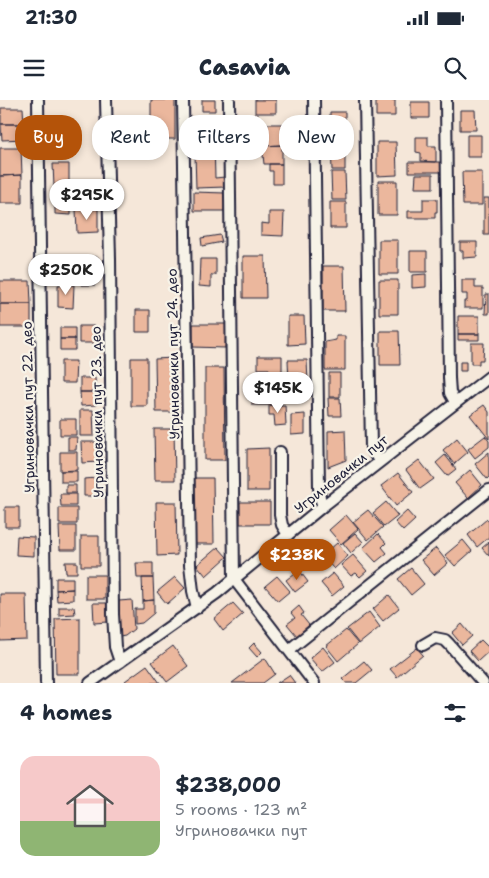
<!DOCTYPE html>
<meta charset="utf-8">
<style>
:root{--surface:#fff;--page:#f6f6f7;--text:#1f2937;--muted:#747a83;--line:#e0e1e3;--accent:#b45309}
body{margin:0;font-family:"Shantell Sans",sans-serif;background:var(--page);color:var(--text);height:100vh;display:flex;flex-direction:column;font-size:19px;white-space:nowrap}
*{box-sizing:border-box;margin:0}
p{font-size:16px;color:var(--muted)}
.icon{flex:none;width:28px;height:28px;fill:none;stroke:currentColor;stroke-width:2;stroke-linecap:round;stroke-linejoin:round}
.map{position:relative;height:583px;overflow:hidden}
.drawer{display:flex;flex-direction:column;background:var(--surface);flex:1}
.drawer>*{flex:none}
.top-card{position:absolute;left:15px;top:15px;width:460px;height:45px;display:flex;gap:10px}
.price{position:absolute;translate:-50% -42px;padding:0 11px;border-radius:18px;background:#fff;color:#222;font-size:16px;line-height:32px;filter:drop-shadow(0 1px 2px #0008)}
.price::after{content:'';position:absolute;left:50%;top:30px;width:15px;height:11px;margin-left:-8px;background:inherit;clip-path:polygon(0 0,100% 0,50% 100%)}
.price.selected{background:var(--accent);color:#fff}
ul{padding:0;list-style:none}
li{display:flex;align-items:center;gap:15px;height:125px;padding:0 20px}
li+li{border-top:1px solid var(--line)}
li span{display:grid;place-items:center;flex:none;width:140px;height:100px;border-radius:15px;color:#555}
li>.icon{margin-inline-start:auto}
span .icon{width:60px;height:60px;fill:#fffc;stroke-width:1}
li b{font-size:21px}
h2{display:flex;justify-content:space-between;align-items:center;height:60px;padding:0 20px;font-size:21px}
.pill{padding:0 18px;border-radius:20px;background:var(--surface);box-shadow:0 2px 8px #0003;font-size:18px;line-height:45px}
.pill.selected{background:var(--accent);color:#fff}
.status{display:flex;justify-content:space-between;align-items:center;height:35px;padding:0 25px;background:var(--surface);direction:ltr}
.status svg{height:14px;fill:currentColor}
header{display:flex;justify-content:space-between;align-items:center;height:65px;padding:0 20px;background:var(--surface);font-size:22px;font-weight:800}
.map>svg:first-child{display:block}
.building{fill:#ebb79d;stroke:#22223b}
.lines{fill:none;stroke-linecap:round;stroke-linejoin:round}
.minor-casing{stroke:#22223b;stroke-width:14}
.minor{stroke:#f7f3e8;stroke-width:10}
.labels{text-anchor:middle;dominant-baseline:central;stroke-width:4.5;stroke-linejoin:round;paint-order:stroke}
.street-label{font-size:14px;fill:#22223b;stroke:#f7f3e8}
</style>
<div class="status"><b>21:30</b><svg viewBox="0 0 49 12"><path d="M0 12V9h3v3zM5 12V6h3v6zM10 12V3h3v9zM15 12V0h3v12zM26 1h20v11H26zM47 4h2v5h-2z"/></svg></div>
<header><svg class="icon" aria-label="menu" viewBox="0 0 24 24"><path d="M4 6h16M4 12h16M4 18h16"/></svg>Casavia<svg class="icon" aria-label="search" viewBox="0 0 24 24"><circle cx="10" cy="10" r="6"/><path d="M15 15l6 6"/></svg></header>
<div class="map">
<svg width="489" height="583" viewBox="0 0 489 583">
<rect width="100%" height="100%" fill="#f5e7d9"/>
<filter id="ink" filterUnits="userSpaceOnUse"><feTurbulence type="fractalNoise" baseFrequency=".02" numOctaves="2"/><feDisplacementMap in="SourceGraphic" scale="10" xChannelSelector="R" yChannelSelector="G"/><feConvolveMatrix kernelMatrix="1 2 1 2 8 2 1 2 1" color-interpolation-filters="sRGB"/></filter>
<g filter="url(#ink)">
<path class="building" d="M151,0H175V39H151Z
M202,0H215V11H202Z
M255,0H276V13H255Z
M376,0H395V16H376Z
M411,2H429V18H411Z
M1,8H23L24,24H1Z
M460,10H475L476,30H460Z
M330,12H345V32L330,33Z
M250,17V23L235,24V18Z
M194,20H210L211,42L214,41L215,78L225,77L226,87L196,88Z
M224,20V40L211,41V21Z
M1,24H24V39L2,40Z
M267,24H282V45L262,46V36H267Z
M54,29H70V49H54Z
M467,35H481V57H467Z
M416,37H428V46H436V62L421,61V53L416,52Z
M377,42H396L397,75L377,76Z
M282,45V64H264L262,46Z
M331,45H345V70H332Z
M0,48H21L22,75L0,76Z
M409,62H442V72H409Z
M53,64H69V87H54Z
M269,64H282V84H273V71H269Z
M331,72H345L346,100H332Z
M462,72H482V105H463Z
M416,74H433V88H415Z
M22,75V103H0V76Z
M378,81H397V115H378Z
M55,91H66V97H71V115L55,114Z
M194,92L225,93L224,111H194Z
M484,98H489V135H484Z
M423,99H437V112H435V118H408V111H423Z
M330,102H346V128H330Z
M76,109H98V132L77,133Z
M269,112H284L283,136L261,135V123L269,124Z
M220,135L222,142L202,146L201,138Z
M379,140H398V174H379Z
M460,142H477V157L463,158V151H460Z
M410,151H427V172H410Z
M60,156L75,157L74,177L59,176Z
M243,156H265L266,198H243Z
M81,157H98V182H95V185H81Z
M200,159H216V175H211V187L199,186Z
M323,166H344L345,211H323Z
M426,174V187L412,188V175Z
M379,180H398V214H379Z
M462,180H475V188H483V208H464V201H467V194H462Z
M0,181H30L31,204H0Z
M58,185H74L73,208L58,207Z
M486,194H489V214H485Z
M0,204H31V227H0Z
M136,210H150V232H136Z
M288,216H304L305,244L288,245Z
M458,216H479V234H458Z
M193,224H226L225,248L193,247Z
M79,226H96V243H79Z
M60,228H75V239H60Z
M380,231H399L400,265H380Z
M458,234H479V240H458Z
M336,236H345V270H325V242L336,240Z
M60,239H75V250H60Z
M471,243H484L483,260H479V264H471Z
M258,256H282V277H269V269H258Z
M131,258H147V306H131Z
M173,258L175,312H156L155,259Z
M288,260H307L308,283H289Z
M61,261H76L75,283H61Z
M460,262H466V271H460Z
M205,268H224L225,360H205Z
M329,273H340V297H329Z
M80,278H95L96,292H80Z
M274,286L275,297L281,296V305H252V287Z
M80,292H96V305L81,306Z
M328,298H340L341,316H329Z
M269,305H285L286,325L275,326L274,315H269Z
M484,305L489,312V339L470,315Z
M80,310H93L94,336H80Z
M305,314V334L291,335V315Z
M60,319H76V335H60Z
M154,329H174L175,380H155Z
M345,330L346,360L328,367V331Z
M485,336L489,341V347L475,358L468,349Z
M68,337H77L76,350H68Z
M457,338L468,352L454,364L443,350Z
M81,342H98V362L82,363Z
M269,348V391H247V349Z
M60,352H77V370L60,371Z
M489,352V377L487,379L475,364Z
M445,355L456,369L447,376L436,363Z
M419,360L434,379L420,389L406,370Z
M470,370L482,385L468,398L455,383Z
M61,371H77V382H61Z
M398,373L413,392L396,406L381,386Z
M97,378L98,396H84V379Z
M194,378H213L214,444H195Z
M66,385H76V393H66Z
M60,394H76V406H61Z
M156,402H176L177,455L157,456Z
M240,402H270V424H240Z
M386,402L398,416L384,427L373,413Z
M5,407H19V427H5Z
M59,408H77V424H59Z
M368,410L383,427L368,440L353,422Z
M407,411L415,420L403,431L395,422Z
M346,415L358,429L341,444L329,430Z
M487,419L489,422V437L477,447L468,435Z
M59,426H76V450H60Z
M355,433L363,442L351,453L343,443Z
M378,434L386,443L382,447L387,453L376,462L363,448Z
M17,436L34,437V456L16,455Z
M81,436H99V466H81Z
M463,440L472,451L455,466L445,455Z
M489,442V456L482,448Z
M337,443L348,456L334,469L322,456Z
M218,447L227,457L206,476L197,465Z
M436,448L448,463L434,475L421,460Z
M353,455L367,471L360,477L356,473L351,476L341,465Z
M65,462H77V473H66Z
M136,463H153V478H137Z
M411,468L424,484L411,495L398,479Z
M299,470L308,482L295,492L286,480Z
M333,473L344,486L332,496L321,483Z
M86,475H105V499H86Z
M277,476L290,491L278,501L265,486Z
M175,477L185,488L167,504L157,492Z
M56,478H73V489L56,490Z
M142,478H153L154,500L143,501Z
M73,489V500L57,501L56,490Z
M0,494H26L27,540L0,541Z
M389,495L399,508L383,521L373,509Z
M132,500L134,529L125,536L120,537L119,501Z
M154,500V513L142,523L135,524V509H143V501Z
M93,503H108V522L94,523Z
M233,503L243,514L223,531L214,519Z
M299,506L304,513L301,515L309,525L297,536L287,524L295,518L291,513Z
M59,507H74L75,514L59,515Z
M369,512L380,527L359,544L347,529Z
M80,518V574H56L55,519Z
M462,524L472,536L462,545L452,533Z
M346,530L358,544L338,561L326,546Z
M481,540L489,548V551L478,561L469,551Z
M254,543L262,552L257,557L249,548Z
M173,546L188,566L167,582L152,562Z
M323,547L335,562L322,572L310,558Z
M417,548L423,555L397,577L390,569Z
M265,558L275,574L263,583H232Z
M364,561L372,570L356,583H346L342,579Z
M147,565L160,583H127L125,581Z
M289,575L295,583H277Z"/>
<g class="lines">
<defs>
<path id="minor" d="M38,0L46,583
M106,0L110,159L113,514L115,547L120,562
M183,0L190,465L193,491L197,508
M229,0L234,479
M314,0L319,387L320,398L323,406
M365,0L371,348L379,361
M446,0L449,278L450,293L455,302
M280,352V415L282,425L288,435
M234,479L314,583
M423,545L435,538L445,540L449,544L483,583
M289,550L489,390
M90,583L217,493L323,406L489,277"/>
</defs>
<use href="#minor" class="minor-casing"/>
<use href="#minor" class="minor"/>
</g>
</g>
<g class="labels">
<g class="street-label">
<text transform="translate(173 254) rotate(-91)">Угриновачки пут 24. део</text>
<text transform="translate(28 307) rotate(-91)">Угриновачки пут 22. део</text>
<text transform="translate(97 312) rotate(-91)">Угриновачки пут 23. део</text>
<text transform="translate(341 374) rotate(-39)">Угриновачки пут</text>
</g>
</g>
</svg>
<b class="price" style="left:87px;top:121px">$295K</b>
<b class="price" style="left:66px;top:196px">$250K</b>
<b class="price" style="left:278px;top:314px">$145K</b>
<b class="price selected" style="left:297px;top:481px">$238K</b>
<div class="top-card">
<a class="pill selected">Buy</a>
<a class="pill">Rent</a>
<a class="pill">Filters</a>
<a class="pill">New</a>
</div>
</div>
<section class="drawer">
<h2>4 homes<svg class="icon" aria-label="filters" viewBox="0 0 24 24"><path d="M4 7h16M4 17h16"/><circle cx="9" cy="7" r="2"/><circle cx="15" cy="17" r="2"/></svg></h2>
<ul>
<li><span style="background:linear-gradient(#f6c9c9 65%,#8fb573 0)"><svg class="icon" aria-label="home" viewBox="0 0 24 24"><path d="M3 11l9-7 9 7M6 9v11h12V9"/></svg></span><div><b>$238,000</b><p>5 rooms · 123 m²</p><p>Угриновачки пут</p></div></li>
</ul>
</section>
